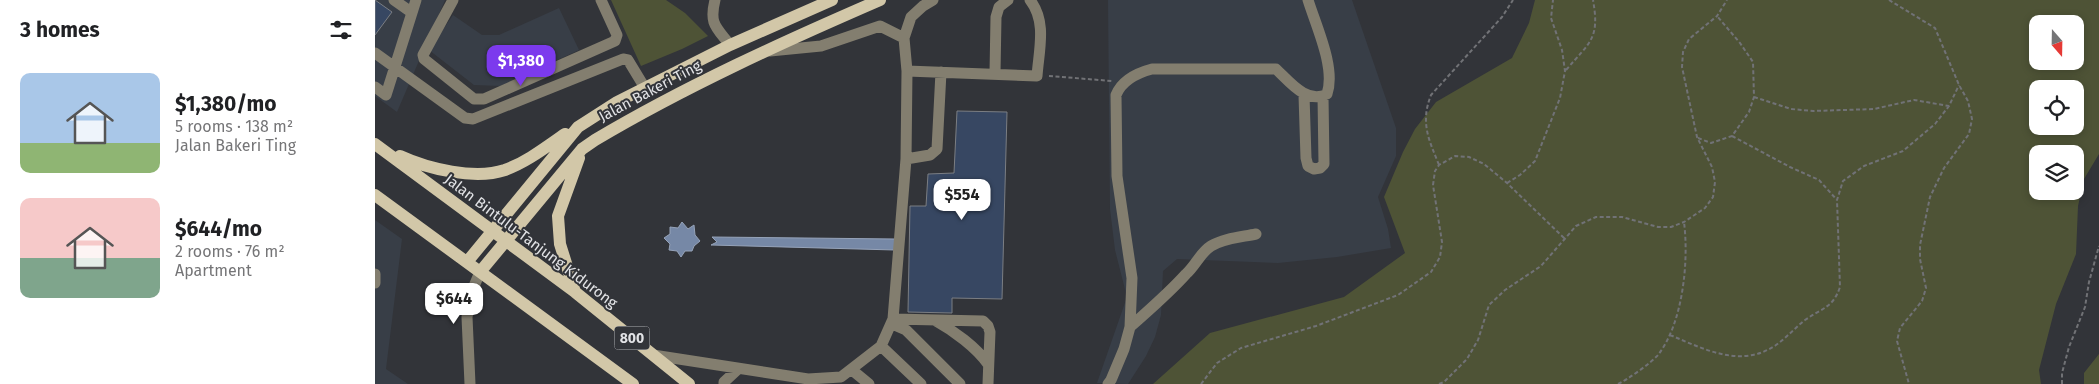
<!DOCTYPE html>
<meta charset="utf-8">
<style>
:root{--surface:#fff;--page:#f6f6f6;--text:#202124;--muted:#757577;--accent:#7c3aed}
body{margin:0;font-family:"Fira Sans",sans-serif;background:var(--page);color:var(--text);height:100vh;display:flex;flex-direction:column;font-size:19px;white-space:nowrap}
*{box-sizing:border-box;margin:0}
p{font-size:16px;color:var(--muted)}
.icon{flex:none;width:28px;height:28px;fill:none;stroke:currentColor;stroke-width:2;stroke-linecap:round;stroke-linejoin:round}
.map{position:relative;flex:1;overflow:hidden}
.panel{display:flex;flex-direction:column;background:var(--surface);width:375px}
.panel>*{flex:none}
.needle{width:32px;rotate:160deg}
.controls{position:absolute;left:1654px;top:15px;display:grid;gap:10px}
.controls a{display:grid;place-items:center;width:55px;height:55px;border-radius:10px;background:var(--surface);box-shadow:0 2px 8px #0003;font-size:25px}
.price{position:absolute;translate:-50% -42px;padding:0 11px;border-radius:10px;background:#fff;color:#222;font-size:16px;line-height:32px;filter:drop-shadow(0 1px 2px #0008)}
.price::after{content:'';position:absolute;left:50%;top:30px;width:15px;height:11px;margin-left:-8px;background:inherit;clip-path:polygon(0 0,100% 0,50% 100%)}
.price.selected{background:var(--accent);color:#fff}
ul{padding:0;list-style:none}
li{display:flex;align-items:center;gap:15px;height:125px;padding:0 20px}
li span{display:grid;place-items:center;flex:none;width:140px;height:100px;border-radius:10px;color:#555}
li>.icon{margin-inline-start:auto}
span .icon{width:60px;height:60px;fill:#fffc;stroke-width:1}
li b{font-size:21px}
h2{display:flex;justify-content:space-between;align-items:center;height:60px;padding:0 20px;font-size:21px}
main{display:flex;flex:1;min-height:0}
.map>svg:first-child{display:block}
.built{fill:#383e47}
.green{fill:#4e5336;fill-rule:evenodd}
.water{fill:#7688a6;stroke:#96a3b9}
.building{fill:#374762;stroke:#7b7e83}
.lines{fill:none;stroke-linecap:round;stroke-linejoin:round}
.path{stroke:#717276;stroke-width:2;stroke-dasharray:4 2.5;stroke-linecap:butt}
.minor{stroke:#837e6f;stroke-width:11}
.major{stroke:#d2c7a8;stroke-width:12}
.labels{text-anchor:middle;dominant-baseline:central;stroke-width:4;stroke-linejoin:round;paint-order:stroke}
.shield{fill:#323439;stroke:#adaeb2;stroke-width:1}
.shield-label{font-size:14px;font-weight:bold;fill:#e2e3e6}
.street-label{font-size:15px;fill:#e2e3e6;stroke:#323439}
</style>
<main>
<section class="panel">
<h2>3 homes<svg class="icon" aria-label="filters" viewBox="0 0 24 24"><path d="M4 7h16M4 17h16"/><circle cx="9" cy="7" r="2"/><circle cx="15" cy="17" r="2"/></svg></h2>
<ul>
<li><span style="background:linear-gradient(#a9c7e8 70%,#8fb573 0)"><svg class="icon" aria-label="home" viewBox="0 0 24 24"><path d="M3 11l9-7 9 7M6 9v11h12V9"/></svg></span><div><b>$1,380/mo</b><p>5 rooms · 138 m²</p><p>Jalan Bakeri Ting</p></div></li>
<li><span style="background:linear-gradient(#f6c9c9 60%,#7fa58c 0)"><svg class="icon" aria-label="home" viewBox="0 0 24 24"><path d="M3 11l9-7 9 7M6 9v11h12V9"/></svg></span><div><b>$644/mo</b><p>2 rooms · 76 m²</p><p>Apartment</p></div></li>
</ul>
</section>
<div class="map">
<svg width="1724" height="384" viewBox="0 0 1724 384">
<rect width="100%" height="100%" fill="#323439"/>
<path class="built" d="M0,0H70L22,112L0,96Z
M733,0H977L1021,128V156L1003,197L1013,229L1016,248L962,257L903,263L802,259L788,271L786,315L780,337L771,356L753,384L722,383L752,297L740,250L735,209Z
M184,8L204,50L126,86L99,85L54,50L78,15L107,35H124Z
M0,220L27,239L11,369L33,384H0Z"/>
<path class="green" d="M236,0H291L310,13L333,36L307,49L266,66Z
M1160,0H1724V154L1709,179L1703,206L1701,254L1681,304L1664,370L1666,384H778L835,333L969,297L1030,253L1009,197L1028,152L1040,129L1061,102L1137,58L1154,23ZM1662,24H1700V61H1662ZM1662,89H1700V126H1662ZM1662,154H1700V191H1662Z
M1724,354V384H1709V373Z"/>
<path class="water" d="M307,222L313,229L319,225L320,235L325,241L319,246L317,251H310L306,257L302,251L294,250L295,244L289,238L295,234V227L303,228Z
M337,237L521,239L520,250L336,245L342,242Z"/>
<path class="building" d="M0,0L17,12L0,35Z
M582,111L632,112L627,299L577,298V313L533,312L535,206H551L553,174L579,173Z"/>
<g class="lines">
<path class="path" d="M1514,0L1560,28L1584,85L1593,101L1597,119L1594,134L1569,168L1555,197L1545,245V259L1551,288L1547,301L1525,328L1522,341L1534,384
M1191,70C1215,42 1225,39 1218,0
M674,76L737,81
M1379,97L1416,109L1438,111L1499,109L1539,100L1574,106
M1357,136L1415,167L1444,180L1462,200
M1323,138L1336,143L1357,136L1374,112L1379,97L1378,62L1365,43L1342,16
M1064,165C1054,140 1045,123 1056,95L1127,17L1138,0
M1132,183L1145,175L1160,161L1185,98L1190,71L1187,50L1176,18L1178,0
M1295,335C1329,349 1366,369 1401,345C1411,338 1420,328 1430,320C1447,308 1458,308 1465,287L1462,200L1468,181L1489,166L1528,151L1560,124L1574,106L1584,85
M826,384L842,363L866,348L941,326L1023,295L1056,272L1065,257L1067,242L1058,185L1060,171L1064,165L1080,156L1094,157L1109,164L1132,183L1190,239
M1064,384L1069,382L1092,359L1103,340L1114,305L1130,290L1166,266L1201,226L1221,217H1247L1283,227H1296L1309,222L1330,208L1338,197L1340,182L1337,167L1322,137L1307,67L1308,52L1314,39L1342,16L1352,0
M1243,384C1252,380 1276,363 1283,355C1308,323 1314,261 1309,222
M1687,384V373L1694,347L1710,307L1714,282L1724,246"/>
<path class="minor" d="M19,0L36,12
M78,0L48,55L49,59L99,99H109L240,41L242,35L226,0
M340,0C334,24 341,27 355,45
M395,51L446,46L505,26L529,38
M0,53L90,118L98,119L248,59L253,60L270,88
M532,71L662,76C664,49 672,22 655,0
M620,73L621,17L624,7L633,0
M0,87L11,95L41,0
M929,95L931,158L933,166L939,169L945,168L949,164L948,96
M531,159L555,155L562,149L566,72
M0,274V283
M518,319L608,321L613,326L615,332L613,384
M561,321C579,331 601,347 613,364
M517,324L531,330L585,384
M755,327C774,310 794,293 811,274C821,265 825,253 836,246C849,238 867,237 881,234
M506,346L546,384
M278,355L433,379L466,377L506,346L518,319L531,159L532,71L529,38L536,17L548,6L558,0
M477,370L494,384
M95,384L92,317L97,291L105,272
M349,384V382L362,370
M733,384L736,380L749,349L755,327L757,278L742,176L741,95C747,80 762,73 777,69H901C914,81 932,105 952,94C961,68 941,26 933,0"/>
<path class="major" d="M0,144L200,292L314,384
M25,156C53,169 100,180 130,170C152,162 171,147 190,134
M0,195L258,384
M92,262L203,127L242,102L355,45L457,0
M105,272L207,149L220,140C311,86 408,42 505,0
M200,292L185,244L183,216L204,158"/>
</g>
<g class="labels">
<rect class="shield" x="239.5" y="326.5" width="35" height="23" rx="4"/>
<g class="shield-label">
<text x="257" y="338">800</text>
</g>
<g class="street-label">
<text transform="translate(275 91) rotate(-28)">Jalan Bakeri Ting</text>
<text transform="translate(156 241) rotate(37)">Jalan Bintulu-Tanjung Kidurong</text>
</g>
</g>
</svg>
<div class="controls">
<a><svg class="needle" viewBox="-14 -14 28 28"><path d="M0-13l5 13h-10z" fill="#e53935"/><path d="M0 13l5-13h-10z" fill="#757577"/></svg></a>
<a><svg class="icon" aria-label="locate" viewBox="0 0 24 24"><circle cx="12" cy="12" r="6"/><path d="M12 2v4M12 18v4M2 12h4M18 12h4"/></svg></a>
<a><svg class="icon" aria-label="layers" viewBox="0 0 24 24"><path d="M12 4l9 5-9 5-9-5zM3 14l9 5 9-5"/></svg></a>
</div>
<b class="price selected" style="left:146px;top:87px">$1,380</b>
<b class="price" style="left:587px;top:221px">$554</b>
<b class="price" style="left:79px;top:325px">$644</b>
</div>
</main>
